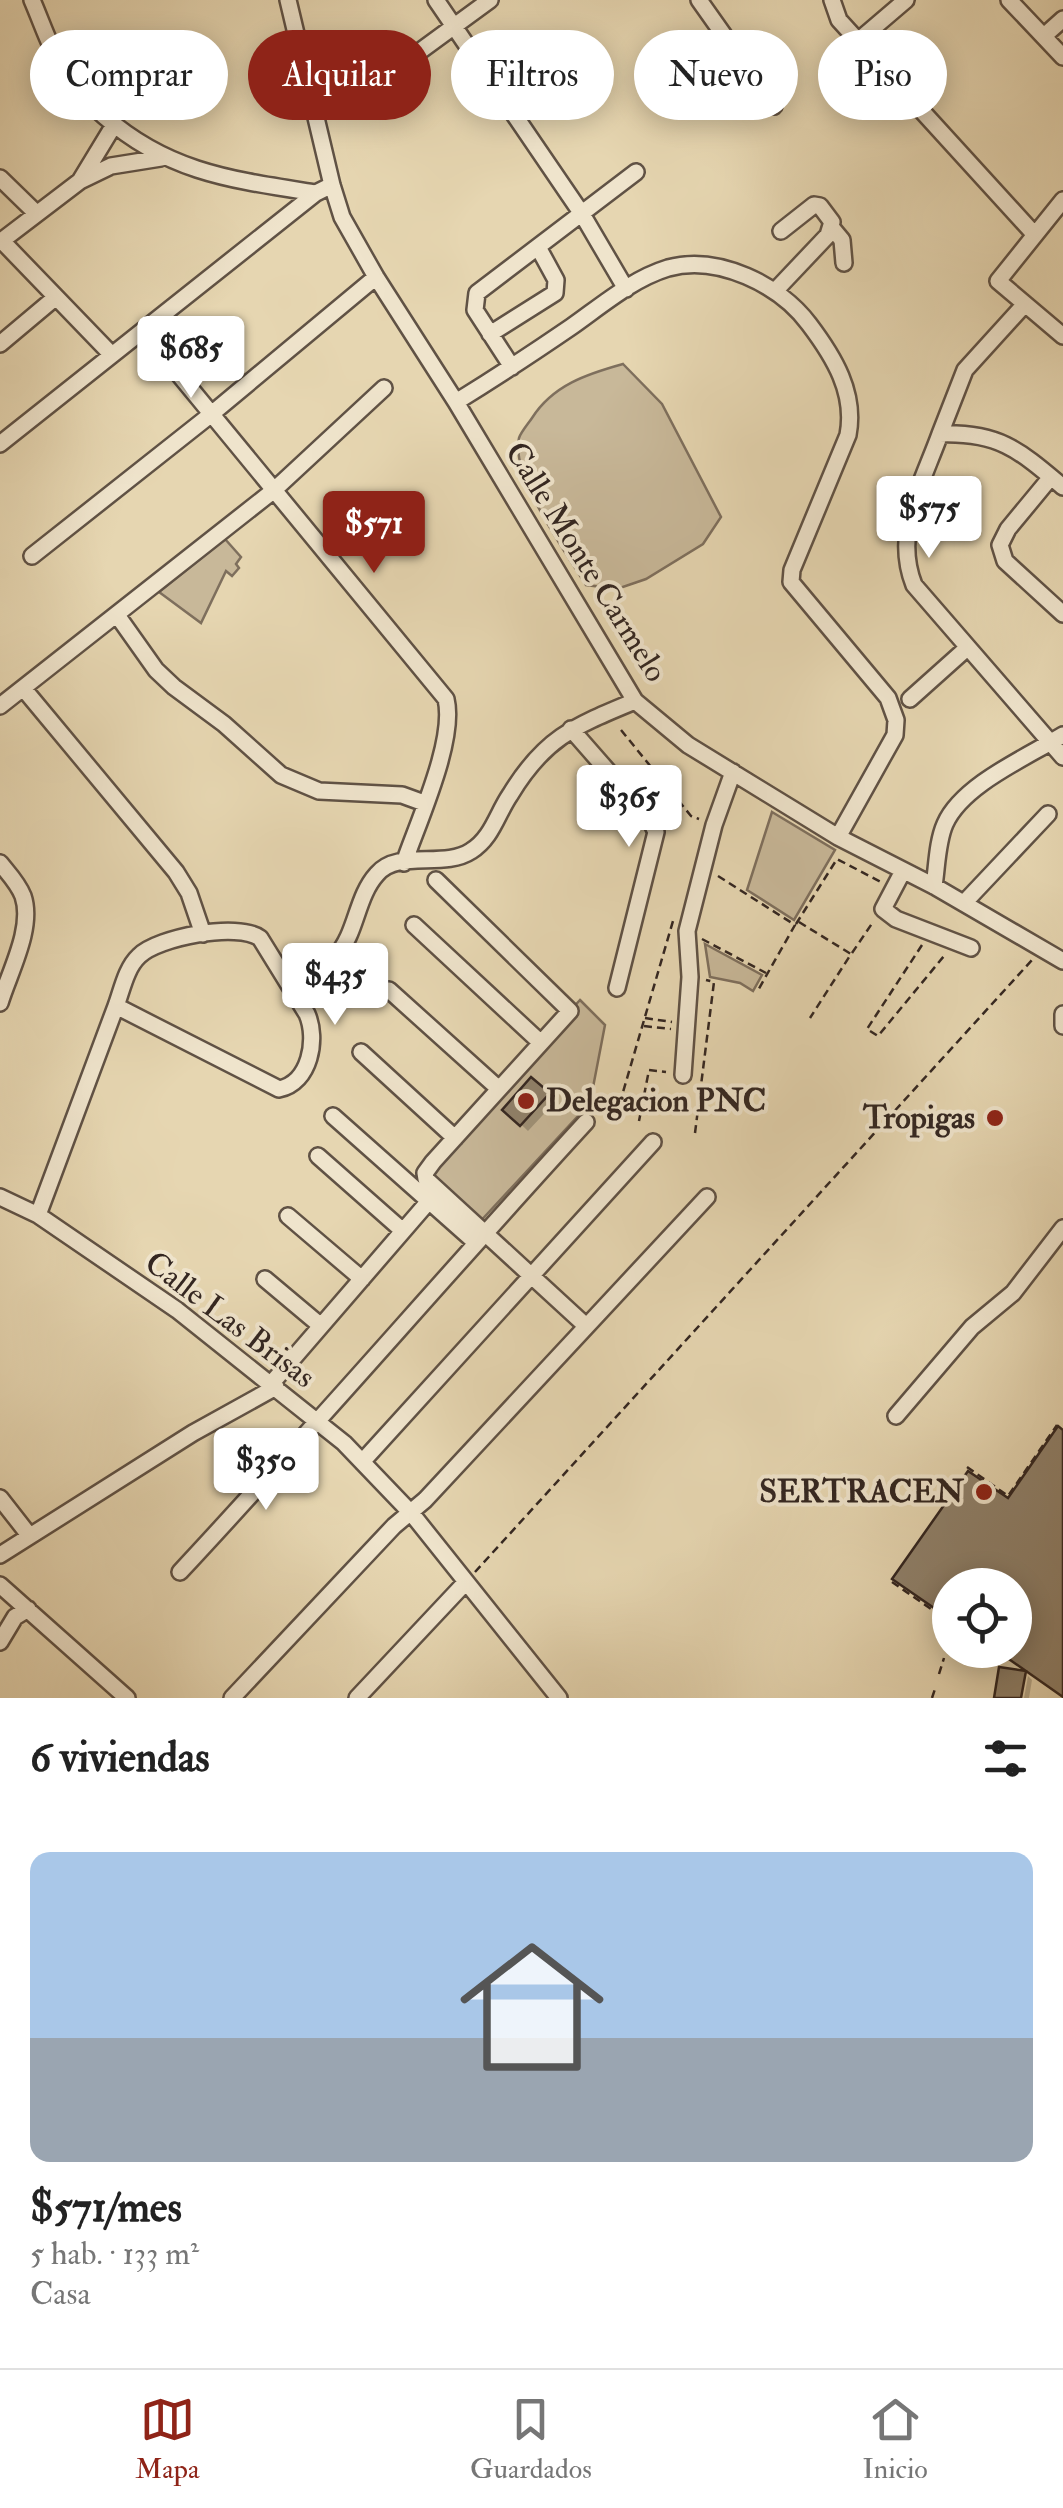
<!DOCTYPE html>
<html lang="es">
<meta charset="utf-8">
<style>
:root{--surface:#fff;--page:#f6f6f6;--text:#222;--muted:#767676;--line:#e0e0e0;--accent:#8f2418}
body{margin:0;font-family:"IM FELL Double Pica",serif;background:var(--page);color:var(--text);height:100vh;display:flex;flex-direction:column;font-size:38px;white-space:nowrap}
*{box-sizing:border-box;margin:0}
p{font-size:32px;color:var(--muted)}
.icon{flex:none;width:55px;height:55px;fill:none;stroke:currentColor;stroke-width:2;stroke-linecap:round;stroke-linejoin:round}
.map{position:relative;height:1698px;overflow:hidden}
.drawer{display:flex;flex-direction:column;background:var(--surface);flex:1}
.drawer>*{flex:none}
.top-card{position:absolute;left:30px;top:30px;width:1005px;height:90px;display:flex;gap:20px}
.controls{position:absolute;left:932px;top:1568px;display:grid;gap:20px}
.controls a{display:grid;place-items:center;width:100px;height:100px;border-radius:50%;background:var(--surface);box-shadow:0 5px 25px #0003;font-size:50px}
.price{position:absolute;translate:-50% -85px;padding:0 22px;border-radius:10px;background:#fff;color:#222;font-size:32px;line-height:65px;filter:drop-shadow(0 2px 5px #0008)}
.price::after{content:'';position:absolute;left:50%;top:60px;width:30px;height:22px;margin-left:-15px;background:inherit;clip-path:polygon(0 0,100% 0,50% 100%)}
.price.active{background:var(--accent);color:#fff}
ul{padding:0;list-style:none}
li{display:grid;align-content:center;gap:20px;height:530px;padding:0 30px}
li+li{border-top:2px solid var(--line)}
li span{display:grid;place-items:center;height:310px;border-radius:20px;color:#555}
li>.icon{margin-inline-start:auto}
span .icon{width:180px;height:180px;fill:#fffc;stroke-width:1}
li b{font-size:42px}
h2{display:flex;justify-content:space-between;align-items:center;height:120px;padding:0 30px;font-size:42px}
.chip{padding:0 35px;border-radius:45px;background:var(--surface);box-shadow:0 5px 25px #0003;font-size:35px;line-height:90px}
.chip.active{background:var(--accent);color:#fff}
.dock{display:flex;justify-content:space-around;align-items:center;height:140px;border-top:2px solid var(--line);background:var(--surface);font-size:28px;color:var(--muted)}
.dock a{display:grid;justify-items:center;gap:5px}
.dock .active{color:var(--accent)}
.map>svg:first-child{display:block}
.green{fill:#c8b899;stroke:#7e6f5d;stroke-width:2.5}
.shadow{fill:#0003}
.building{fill:#90826c;stroke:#332621;stroke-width:2.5}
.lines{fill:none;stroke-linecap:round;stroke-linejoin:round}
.minor-casing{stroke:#605245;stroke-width:20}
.path{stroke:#332621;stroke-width:2.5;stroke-dasharray:8 5;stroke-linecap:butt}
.minor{stroke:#efe4cc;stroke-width:15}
.poi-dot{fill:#8f2418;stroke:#efe4cc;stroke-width:4}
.labels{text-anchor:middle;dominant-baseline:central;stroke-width:8;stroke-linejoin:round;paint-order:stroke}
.street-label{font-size:32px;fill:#332621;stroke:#efe4cc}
.poi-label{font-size:32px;font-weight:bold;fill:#332621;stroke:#efe4cc;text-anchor:end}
</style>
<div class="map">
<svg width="1063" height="1698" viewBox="0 0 1063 1698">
<rect width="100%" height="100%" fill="#e6d6b1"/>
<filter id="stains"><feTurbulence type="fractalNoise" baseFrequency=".002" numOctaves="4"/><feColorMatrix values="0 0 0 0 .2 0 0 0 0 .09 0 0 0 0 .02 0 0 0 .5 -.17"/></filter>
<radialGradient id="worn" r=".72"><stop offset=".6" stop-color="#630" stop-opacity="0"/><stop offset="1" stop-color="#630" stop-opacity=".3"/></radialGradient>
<path class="green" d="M623,364L662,404L721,517L703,544L646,579L617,589L586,585C566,553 510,475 519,438C521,432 528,424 532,418C553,385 587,374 623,364Z
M225,539L241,557L236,564L239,568L232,576L226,571L201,623L159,592Z
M772,812L835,850L794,920L747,890Z
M705,944L762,975L753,991L740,983L710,977Z
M580,1000L605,1025L590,1103L476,1226L431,1183L435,1159Z"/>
<path class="shadow" d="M531,1080L555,1102L528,1131L505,1109Z
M1028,1676L1032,1680L1029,1698H1024Z"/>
<path class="building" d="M531,1077L550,1093L520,1126L502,1110Z
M1058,1426L1063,1430V1697L996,1650H1015V1585H950V1619L892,1579L968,1471L1008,1498Z
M999,1667L1026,1671L1021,1698H994Z"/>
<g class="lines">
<defs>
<path id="minor" d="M32,0C42,23 50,48 63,70C73,88 88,102 104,116C169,173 233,180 316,193
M288,0L332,185L342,217L376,277L456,402L635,701L688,745L838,837L934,886L1063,961
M436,0L582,214L626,289
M699,0L774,106
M832,0L839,20L1035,235
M1009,0L1063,57
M1044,36L1063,19
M858,41L906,0
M341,109L490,0
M0,178L36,213
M80,181L114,125
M1063,200L998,281L1063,336
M832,228L842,240L844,263
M2,241L112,355
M0,242L80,181L111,166L161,158
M775,291L828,235L832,222L820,206L814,205L781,231
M144,332L446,699C456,740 418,822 404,863
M490,334L555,293L556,280L538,247
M0,344L56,297
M512,367L475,310L477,293L636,172
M456,402C495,378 533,353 571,327C601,306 632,279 668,268C718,254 780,285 809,324C834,357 856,393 848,435L792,570L791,582L888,698L896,720L895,735L838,837
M940,434L965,370L1025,304
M0,444L316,193L332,185
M1051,477L1008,529L1000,545L1005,561L1063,614
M1063,487C1019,450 999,432 940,434C922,484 893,532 914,585L1063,757
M32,556L209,416L376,277
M117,615L156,670L174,687L224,724L281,775L319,791L402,795L424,803
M23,688L176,872L189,893L203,934
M910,699L967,648
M0,706L273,491L384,388
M571,729L649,818L656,832L617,988
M0,863C8,873 18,883 23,896C34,928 9,973 0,1003
M903,871L883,909L896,919L971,948
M436,880L570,1011L433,1162L425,1173L426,1179L585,1325
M934,886C937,867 937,842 945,824C962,785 1027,757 1063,735
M964,903L1048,814
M414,925L541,1043
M290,985C305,976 324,968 336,956C357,933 356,897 377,874C398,849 444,869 471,851C492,838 497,814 510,795C545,737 575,726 635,701
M389,990L499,1089
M1063,1014V1026
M361,1052L455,1138
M683,1075L690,977L687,931L714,825L733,772
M333,1116L475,1242
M318,1156L403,1231
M0,1197L38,1215L177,1310L344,1443L412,1514L559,1698
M38,1215L116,1006C122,990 126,968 139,956C158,937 238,922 260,938L307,1014C318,1039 310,1083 279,1089L116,1006
M288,1216L362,1279
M265,1279L321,1326
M271,1384L429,1201
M896,1416L972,1327L1013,1293L1063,1228
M362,1462L653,1142
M0,1498L29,1535
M0,1555L193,1433L276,1387
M180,1572C318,1424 449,1271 586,1122
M0,1585L127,1698
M0,1642L15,1617L28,1609
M232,1698L394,1526L425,1500L707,1197
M357,1698L465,1583"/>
</defs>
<use href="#minor" class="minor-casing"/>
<path class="path" d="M621,730L691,816L699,819
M718,876L795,925L757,992
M799,922L851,954L810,1018
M796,924L837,859L881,882
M702,939L766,973
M922,945L867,1029L878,1036L944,956
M852,953L873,922
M645,1018L672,1022
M644,1026L671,1029
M616,1116L673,921
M639,1121L649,1070L666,1072
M695,1133L714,982L706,980
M967,1467L1008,1496L1057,1425
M475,1572L1032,960
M892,1582L950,1622
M939,1674L944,1658
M932,1698L935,1689"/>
<use href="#minor" class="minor"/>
</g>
<g class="poi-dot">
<circle cx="526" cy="1101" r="10"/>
<circle cx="995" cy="1118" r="10"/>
<circle cx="984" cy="1492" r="10"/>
</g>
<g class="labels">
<g class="street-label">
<text transform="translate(586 562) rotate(58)">Calle Monte Carmelo</text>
<text transform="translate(230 1320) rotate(37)">Calle Las Brisas</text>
</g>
<g class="poi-label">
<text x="546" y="1101" text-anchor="start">Delegacion PNC</text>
<text x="975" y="1118">Tropigas</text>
<text x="964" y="1492">SERTRACEN</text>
</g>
</g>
<rect width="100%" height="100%" filter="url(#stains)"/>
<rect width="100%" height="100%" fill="url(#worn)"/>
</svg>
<div class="controls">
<a><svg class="icon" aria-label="locate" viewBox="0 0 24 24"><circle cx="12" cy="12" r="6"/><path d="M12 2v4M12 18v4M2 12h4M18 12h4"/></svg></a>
</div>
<b class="price" style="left:191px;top:401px">$685</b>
<b class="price" style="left:929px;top:561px">$575</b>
<b class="price active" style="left:374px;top:576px">$571</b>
<b class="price" style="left:629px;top:850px">$365</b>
<b class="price" style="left:335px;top:1028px">$435</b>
<b class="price" style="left:266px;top:1513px">$350</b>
<div class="top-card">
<a class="chip">Comprar</a>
<a class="chip active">Alquilar</a>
<a class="chip">Filtros</a>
<a class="chip">Nuevo</a>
<a class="chip">Piso</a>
</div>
</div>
<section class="drawer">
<h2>6 viviendas<svg class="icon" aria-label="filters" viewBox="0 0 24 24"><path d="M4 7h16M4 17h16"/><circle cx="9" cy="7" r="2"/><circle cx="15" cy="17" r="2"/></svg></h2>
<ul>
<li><span style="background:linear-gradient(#a9c7e8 60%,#9aa5b1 0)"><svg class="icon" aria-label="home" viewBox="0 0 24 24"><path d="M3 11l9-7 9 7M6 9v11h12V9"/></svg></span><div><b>$571/mes</b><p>5 hab. · 133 m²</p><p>Casa</p></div></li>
</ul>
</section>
<nav class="dock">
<a class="active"><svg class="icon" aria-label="map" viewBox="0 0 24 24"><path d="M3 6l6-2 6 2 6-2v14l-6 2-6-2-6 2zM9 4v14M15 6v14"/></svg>Mapa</a>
<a><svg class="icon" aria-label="saved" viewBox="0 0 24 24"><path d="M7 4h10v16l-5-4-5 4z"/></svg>Guardados</a>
<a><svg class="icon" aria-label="home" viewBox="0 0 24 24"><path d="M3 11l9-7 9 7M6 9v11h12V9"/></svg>Inicio</a>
</nav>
